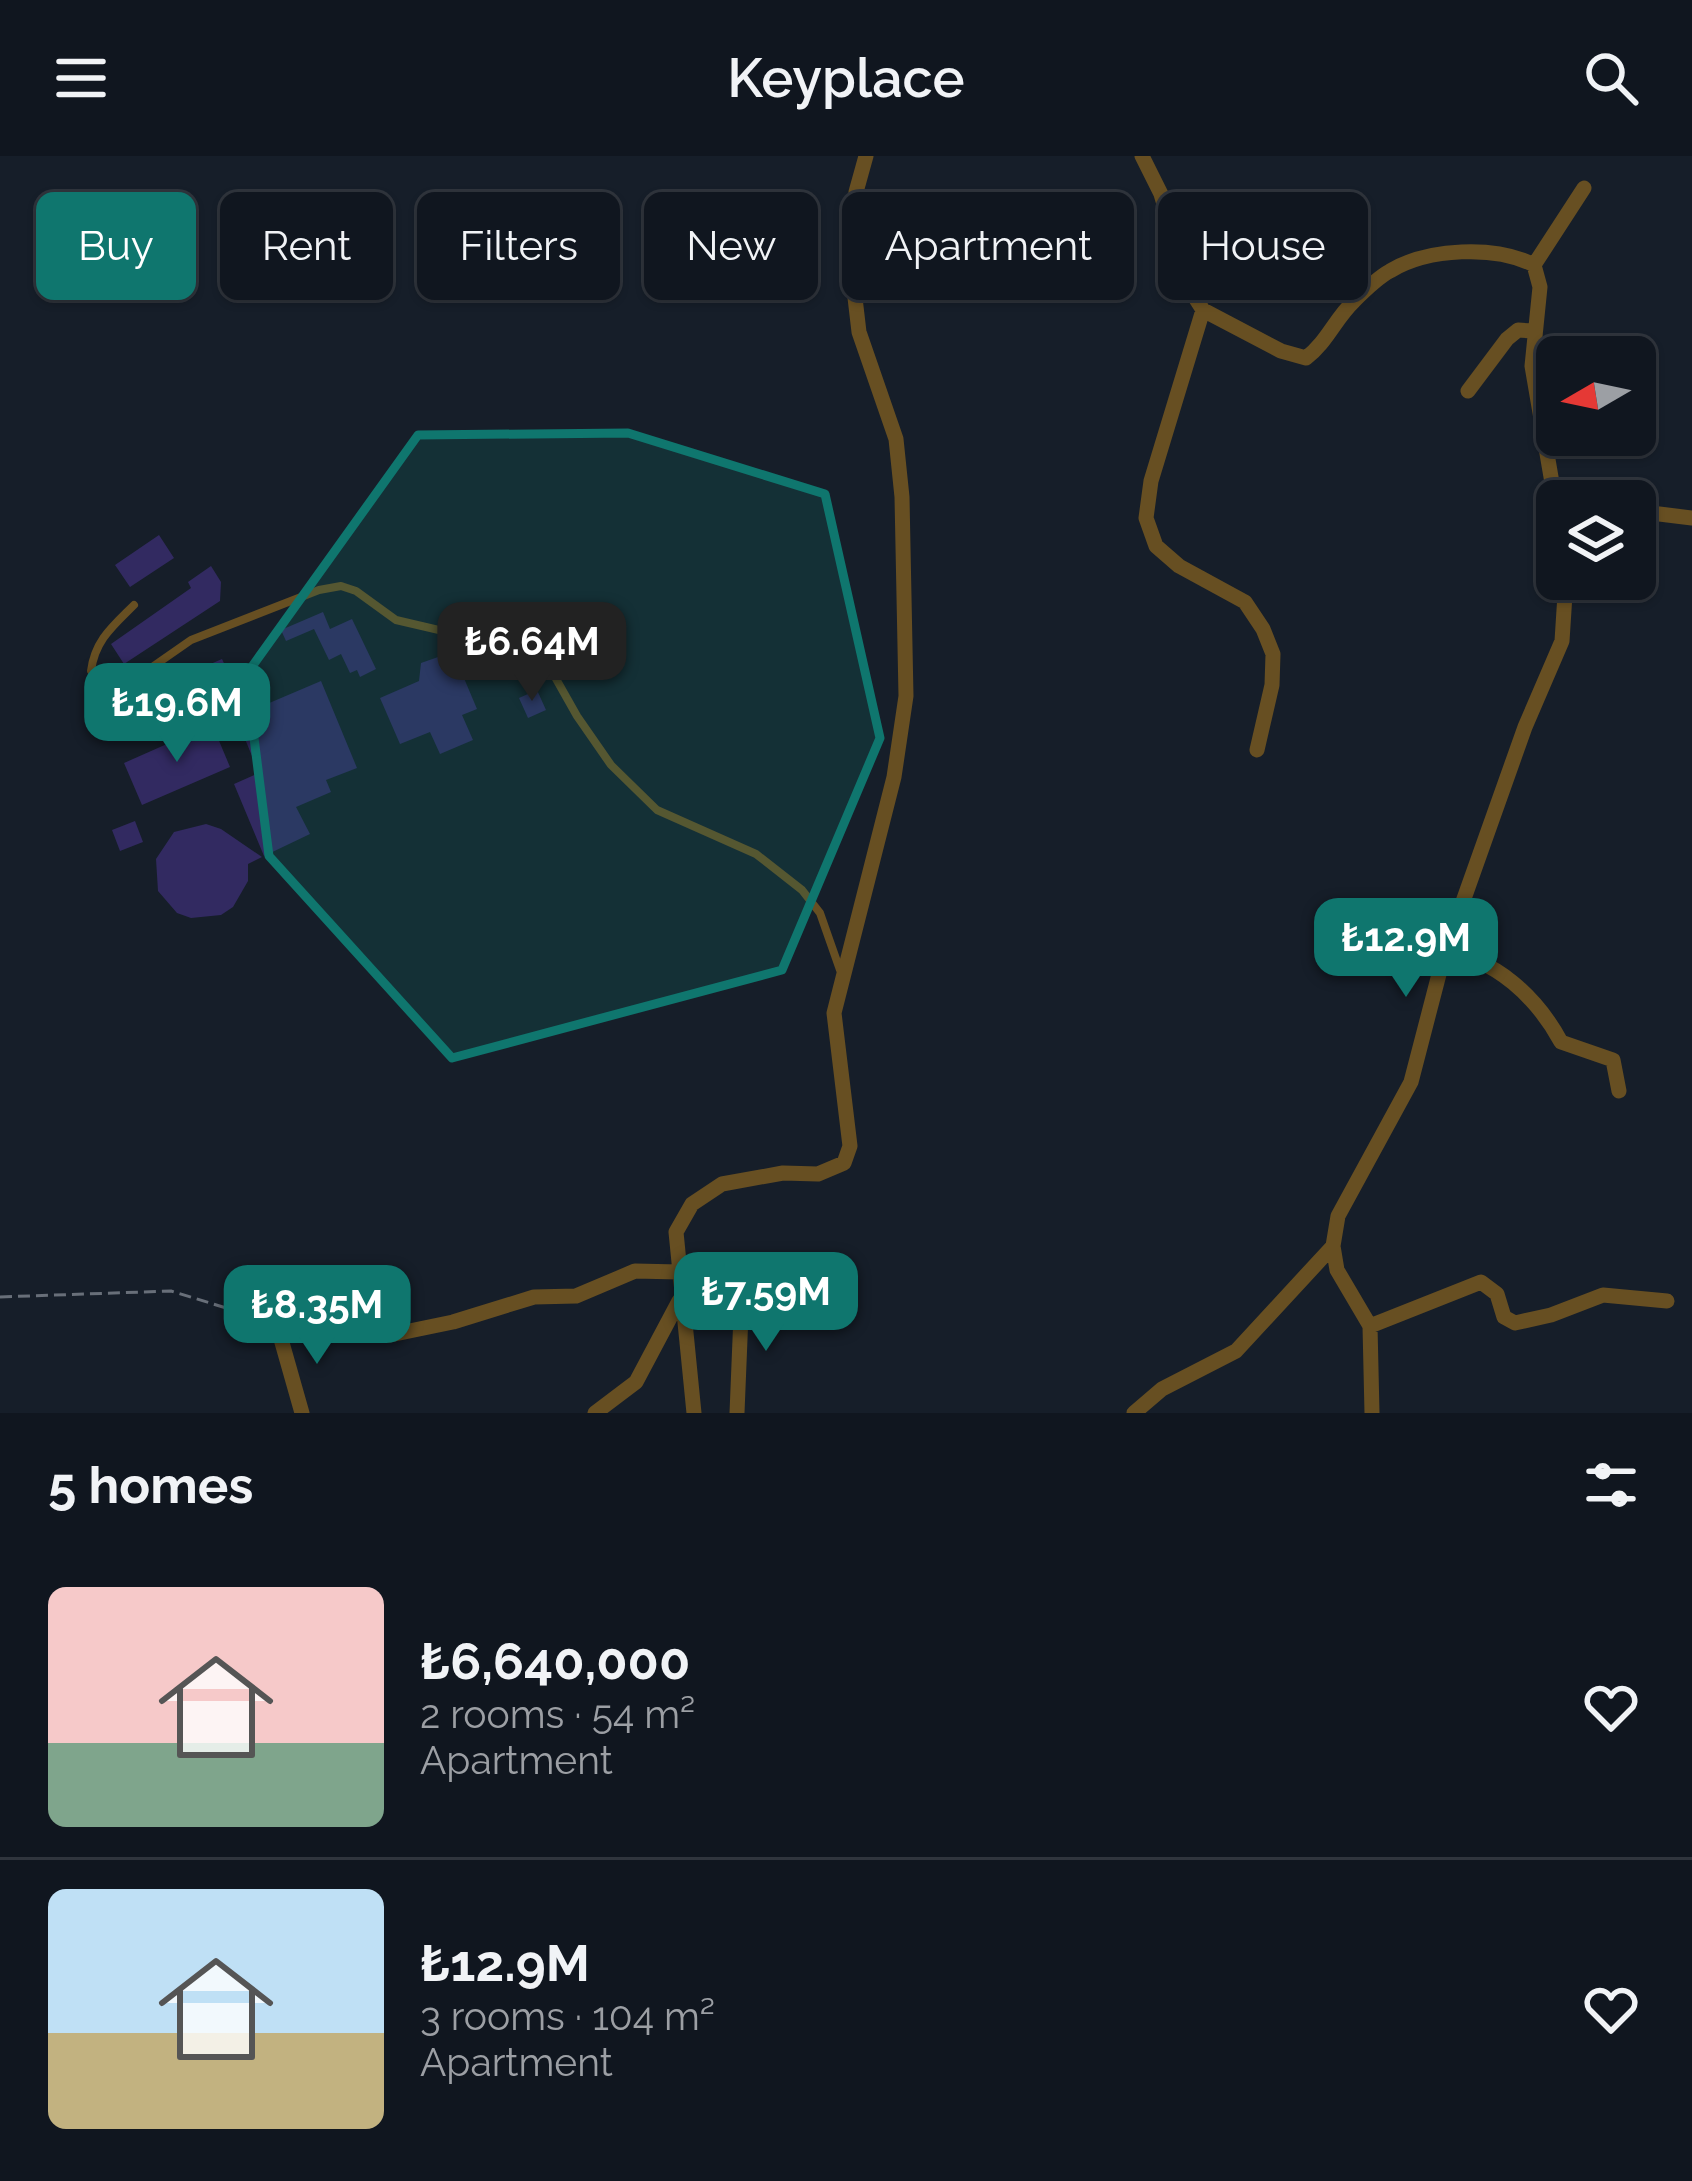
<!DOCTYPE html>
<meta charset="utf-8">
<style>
:root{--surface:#10161f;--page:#1e232c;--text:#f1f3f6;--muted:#9c9fa4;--line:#30353d;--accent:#0f766e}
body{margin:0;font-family:Raleway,sans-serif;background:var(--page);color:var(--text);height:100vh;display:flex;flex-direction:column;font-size:45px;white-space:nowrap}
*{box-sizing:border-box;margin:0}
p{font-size:39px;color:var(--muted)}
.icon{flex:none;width:66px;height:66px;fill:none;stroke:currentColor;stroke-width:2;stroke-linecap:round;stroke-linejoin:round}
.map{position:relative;height:1257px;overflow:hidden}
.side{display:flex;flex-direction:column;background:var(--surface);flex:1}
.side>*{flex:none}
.banner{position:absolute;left:36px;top:36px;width:1620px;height:108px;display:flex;gap:24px}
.needle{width:78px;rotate:261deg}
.buttons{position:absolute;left:1536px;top:180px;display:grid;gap:24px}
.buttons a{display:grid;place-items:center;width:120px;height:120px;border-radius:18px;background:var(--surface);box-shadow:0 3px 9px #0004,0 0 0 3px var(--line);font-size:60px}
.price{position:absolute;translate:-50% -102px;padding:0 27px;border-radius:24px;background:var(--accent);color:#fff;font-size:39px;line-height:78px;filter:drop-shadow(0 3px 6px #0008)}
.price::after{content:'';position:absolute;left:50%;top:72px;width:36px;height:27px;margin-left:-18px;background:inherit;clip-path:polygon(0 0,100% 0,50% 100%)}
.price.current{background:#222;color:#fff}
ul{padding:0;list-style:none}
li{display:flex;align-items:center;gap:36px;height:300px;padding:0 48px}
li+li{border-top:3px solid var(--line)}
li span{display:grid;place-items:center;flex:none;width:336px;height:240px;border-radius:18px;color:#555}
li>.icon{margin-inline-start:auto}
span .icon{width:144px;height:144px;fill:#fffc;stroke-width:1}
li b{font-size:51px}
h2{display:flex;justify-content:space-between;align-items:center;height:144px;padding:0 48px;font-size:51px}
.pill{padding:0 42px;border-radius:18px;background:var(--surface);box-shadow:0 3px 9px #0004,0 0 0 3px var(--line);font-size:42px;line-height:108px}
.pill.current{background:var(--accent);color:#fff}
header{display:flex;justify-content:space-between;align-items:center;height:156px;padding:0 48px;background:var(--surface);font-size:54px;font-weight:600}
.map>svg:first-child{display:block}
.building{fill:#322a61}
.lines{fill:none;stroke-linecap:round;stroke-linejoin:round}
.path{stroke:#686f79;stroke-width:3;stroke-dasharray:12 6;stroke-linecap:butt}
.lane{stroke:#674f22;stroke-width:8}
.street{stroke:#674f22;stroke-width:15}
.marked{fill:#0f766e;fill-opacity:0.2;stroke:#0f766e;stroke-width:9;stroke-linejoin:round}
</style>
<header><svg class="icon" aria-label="menu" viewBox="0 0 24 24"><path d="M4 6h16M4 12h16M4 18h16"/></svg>Keyplace<svg class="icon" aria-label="search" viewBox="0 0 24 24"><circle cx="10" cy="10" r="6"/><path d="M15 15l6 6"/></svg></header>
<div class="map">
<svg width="1692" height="1257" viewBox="0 0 1692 1257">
<rect width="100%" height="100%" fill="#161e29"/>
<path class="building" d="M159,379L174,402L130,431L115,409Z
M211,410L221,426L220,445L124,508L111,488L191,432L188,426Z
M323,456L330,473L352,463L376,513L360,521L357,514L350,517L341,498L329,504L314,473L286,485L281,474Z
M441,500L458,508L477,553L462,559L473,584L440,598L430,576L400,588L380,542L419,525L421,507Z
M222,503L236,533L166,564L163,556L152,560L145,545L156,540L153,533Z
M321,525L357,612L326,624L331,636L296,651L310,678L264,700L234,628L259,617L236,561Z
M537,534L546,554L528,562L519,542Z
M212,568L230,611L142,649L124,607Z
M135,665L143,686L120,695L112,674Z
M206,668L221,673L262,701L248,708V725L233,751L221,759L191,762L177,757L158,735L156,703L174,676Z"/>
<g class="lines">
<path class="path" d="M0,1141L171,1135L249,1159L272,1173"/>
<path class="lane" d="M134,449C113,470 95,484 91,515L110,534L125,530L191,484L319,434L341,430L356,435L396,464L542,498L577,560L611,609L657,654L756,698L802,734L820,757L840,814"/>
<path class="street" d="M1142,0L1161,38L1189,132L1203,154L1281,195L1306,202C1327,186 1335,163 1354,145C1364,135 1377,122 1390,115C1428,92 1495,89 1534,109L1540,131L1532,210L1557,356
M1534,109L1584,32
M1203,154L1151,325L1146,362L1156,390L1179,410L1245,446L1263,473L1273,498L1272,529L1257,594
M1468,235L1507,183L1518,174L1533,175
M1635,355L1692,362
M1444,799C1494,798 1539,845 1561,886L1613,904L1619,935
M1370,1170L1481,1126L1497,1138L1504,1161L1515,1167L1551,1159L1603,1139L1667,1145
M390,1179L453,1166L534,1141L576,1140L635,1115L679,1116
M281,1183L302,1257
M595,1257L636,1226L679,1145
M694,1257L676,1076L692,1048L722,1028L783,1017L818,1018L844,1007L850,990L834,857L894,621L906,540L902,341L896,283L859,176L852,116L856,36L866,0
M737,1257L742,1134
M1134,1257L1162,1233L1236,1195L1333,1090
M1372,1257L1370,1170L1337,1114L1333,1090L1338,1060L1411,926L1444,799L1525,571L1562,485L1566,423"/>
</g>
<path class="marked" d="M628,277L825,338L880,582L782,814L452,902L269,700L246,519L418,279Z"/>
</svg>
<div class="buttons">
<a><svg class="needle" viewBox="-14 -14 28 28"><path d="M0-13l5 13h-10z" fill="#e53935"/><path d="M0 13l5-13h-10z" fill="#9c9fa4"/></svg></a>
<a><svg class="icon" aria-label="layers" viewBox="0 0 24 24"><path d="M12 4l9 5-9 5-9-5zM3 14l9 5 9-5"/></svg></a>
</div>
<b class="price current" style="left:532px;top:548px">₺6.64M</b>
<b class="price" style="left:177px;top:609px">₺19.6M</b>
<b class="price" style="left:1406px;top:844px">₺12.9M</b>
<b class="price" style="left:766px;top:1198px">₺7.59M</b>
<b class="price" style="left:317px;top:1211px">₺8.35M</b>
<div class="banner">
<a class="pill current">Buy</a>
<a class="pill">Rent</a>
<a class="pill">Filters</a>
<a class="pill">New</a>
<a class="pill">Apartment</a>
<a class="pill">House</a>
</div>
</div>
<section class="side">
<h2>5 homes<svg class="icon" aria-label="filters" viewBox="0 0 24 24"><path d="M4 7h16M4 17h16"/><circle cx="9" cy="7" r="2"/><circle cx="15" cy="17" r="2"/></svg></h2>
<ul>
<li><span style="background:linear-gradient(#f6c9c9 65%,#7fa58c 0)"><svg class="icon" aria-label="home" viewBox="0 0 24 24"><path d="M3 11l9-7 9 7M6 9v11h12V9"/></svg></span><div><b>₺6,640,000</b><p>2 rooms · 54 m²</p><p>Apartment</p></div><svg class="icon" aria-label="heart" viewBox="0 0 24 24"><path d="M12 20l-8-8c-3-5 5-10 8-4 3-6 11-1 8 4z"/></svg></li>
<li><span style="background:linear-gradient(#bfe0f5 60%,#c2b280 0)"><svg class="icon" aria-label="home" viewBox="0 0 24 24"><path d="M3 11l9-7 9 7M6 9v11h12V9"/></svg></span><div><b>₺12.9M</b><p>3 rooms · 104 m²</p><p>Apartment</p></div><svg class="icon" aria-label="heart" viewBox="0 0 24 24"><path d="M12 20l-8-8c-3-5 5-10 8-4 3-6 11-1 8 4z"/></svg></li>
</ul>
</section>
